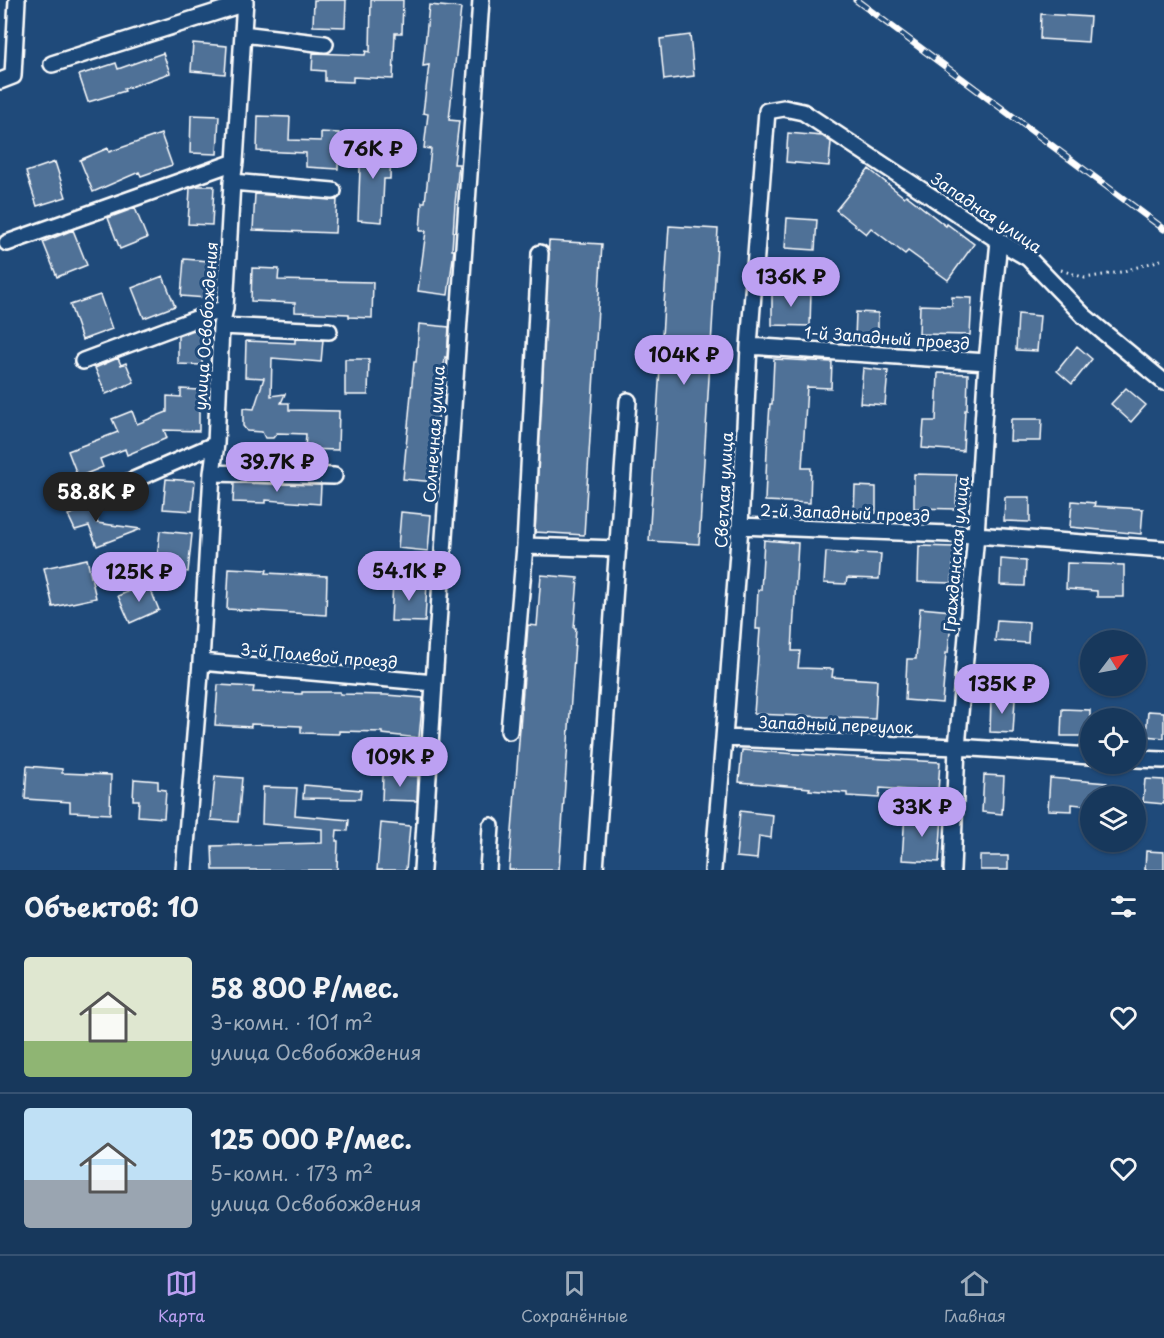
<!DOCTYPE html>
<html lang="ru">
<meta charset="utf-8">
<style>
:root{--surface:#17385c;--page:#244365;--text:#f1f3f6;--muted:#9eacbb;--line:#365272;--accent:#bca0f2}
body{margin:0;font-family:"Playpen Sans",sans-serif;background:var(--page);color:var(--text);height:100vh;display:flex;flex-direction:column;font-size:22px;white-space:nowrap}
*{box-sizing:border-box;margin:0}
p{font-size:20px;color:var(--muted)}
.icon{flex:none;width:33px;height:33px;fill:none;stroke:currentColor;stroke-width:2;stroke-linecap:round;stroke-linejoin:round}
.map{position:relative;height:870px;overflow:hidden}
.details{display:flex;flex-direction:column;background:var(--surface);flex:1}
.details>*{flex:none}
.needle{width:39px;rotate:58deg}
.fabs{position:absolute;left:1080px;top:630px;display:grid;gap:12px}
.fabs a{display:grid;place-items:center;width:66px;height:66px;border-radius:50%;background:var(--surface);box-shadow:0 2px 4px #0004,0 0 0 2px var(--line);font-size:30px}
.price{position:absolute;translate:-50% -51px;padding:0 14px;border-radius:21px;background:var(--accent);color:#111;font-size:20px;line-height:39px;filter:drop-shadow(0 2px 3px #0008)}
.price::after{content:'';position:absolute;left:50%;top:36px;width:18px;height:14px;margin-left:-9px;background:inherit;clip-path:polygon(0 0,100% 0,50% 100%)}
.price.on{background:#222;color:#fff}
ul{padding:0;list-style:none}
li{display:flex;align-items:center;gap:18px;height:150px;padding:0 24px}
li+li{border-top:2px solid var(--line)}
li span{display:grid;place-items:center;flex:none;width:168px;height:120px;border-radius:6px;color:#555}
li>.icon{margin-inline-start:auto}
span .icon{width:72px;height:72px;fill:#fffc;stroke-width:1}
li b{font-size:26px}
h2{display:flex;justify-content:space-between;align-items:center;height:72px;padding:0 24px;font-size:26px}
.dock{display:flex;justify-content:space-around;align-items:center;height:84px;border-top:2px solid var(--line);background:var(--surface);font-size:16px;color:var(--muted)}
.dock a{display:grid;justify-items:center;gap:3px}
.dock .on{color:var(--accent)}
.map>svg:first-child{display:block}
.building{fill:#507197;stroke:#fff;stroke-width:1.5}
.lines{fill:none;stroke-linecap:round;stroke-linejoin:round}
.minor-casing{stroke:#fff;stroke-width:20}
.path{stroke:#fff;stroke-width:3;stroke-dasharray:1.5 4.5;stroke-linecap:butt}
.minor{stroke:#1f4a7a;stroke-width:15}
.rail-casing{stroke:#fff;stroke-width:7}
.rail{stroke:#1f4a7a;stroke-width:4.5;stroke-dasharray:14;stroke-linecap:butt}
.labels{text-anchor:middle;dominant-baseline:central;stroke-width:6;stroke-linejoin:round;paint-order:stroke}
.street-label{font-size:16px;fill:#fff;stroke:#1f4a7a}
</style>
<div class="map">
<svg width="1164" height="870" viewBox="0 0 1164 870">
<rect width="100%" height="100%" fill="#1f4a7a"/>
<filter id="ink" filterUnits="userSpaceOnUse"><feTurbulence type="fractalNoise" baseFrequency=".0167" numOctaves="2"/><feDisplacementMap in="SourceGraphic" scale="12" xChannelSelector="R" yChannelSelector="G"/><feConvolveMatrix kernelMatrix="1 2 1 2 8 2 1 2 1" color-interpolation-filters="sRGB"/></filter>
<g filter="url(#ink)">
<path class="building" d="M314,0H346L345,27L313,26Z
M371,0H403L402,33H395L393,79L353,77V82L325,81V71L312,70L313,53L365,55L366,51L370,52Z
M429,5L461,8L449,120L459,121L454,164H459L455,204L452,250H454L448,295L418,291L426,231H420L422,202H425L431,149L424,148L428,114L423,113L429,65L423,66Z
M1041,14L1090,17L1088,42L1040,39Z
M690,35L694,76L664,80L660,39Z
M193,43L227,46L225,74L191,71Z
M163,53L170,73L124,89L125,91L88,102L79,75L116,63L118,69Z
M191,115L219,116L217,154L190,153Z
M258,116L290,117L289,140L321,141V132L339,133L338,169L306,167V153L257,151Z
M788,133L822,136L831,142L829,166L786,162Z
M161,134L172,165L141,176L139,172L93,192L80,160L108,148L109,152Z
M361,142L391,143L390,179H384L382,222L358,220Z
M55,162L66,197L37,206L26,172Z
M869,169L904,197L906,195L946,226L947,224L974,244L948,280L908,251L905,254L871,228L866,234L836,210Z
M198,186H214L212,225L188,224L190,188Z
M255,194L337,200L335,233L253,230Z
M135,208L147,238L120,249L108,218Z
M787,218L817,220L815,250L785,248Z
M669,226L718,229L699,544L649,541Z
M73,230L87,265L57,277L43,242Z
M549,241L602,244L584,535L535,532Z
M184,259L209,261L206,298L181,296Z
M252,268L279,269L278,280L373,282L372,318L349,317V314L295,312V303L251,301Z
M163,276L175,306L144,318L132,288Z
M772,290L811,291L810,326L772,325Z
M100,295L112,329L82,340L70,305Z
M952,297L972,298L970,335L919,334L920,305L952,306Z
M856,312L878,313V340L855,339Z
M1018,314L1040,316L1037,351L1016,350Z
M419,324L449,327L447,358L445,357L435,447L438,448L435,482L403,479L414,362H416Z
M194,330H202V365L178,364V336Z
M295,339L323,340L321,362L272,358L271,396L285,394L281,403H289V410L339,411L338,450L305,449L306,434L277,433L273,438H265L262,432L247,431L243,426V408L254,409L264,378L245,377L246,341L295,343Z
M1077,346L1092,359L1072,384L1057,371Z
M118,358L121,365L126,363L134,382L106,394L95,368Z
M345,359H369L368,395H345Z
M774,359L832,362L831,388L807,387L802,468H811L810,503L765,501L767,450L770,404H772Z
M863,368L888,371L885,405L860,403Z
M938,373L968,374L967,410H965L963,451L922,448L924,421H936Z
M1126,388L1146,405L1131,422L1111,404Z
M181,389L199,390V431L164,430L167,438L127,455L125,449L100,459L103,467L78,477L68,451L118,432L112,419L132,411L137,424L167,412V396L181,397Z
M1011,419H1042L1041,441H1010Z
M914,474L957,475L956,509L914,508Z
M166,479L195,481L192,511L163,509Z
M234,483L321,485L320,504L266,500V503L233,502Z
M855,486L876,487V513H854Z
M88,496L93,509L99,507L97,523L141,529L97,546L89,526L75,530L68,515L79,511L75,501Z
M1005,497H1030V522L1004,521Z
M1072,501L1095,503L1094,506L1143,509L1141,534L1070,527Z
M401,512L431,515L428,551L398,548Z
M160,531L192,534L188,572L156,568Z
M764,540L798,543L792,651H800L798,668L833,669L832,677L877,680L875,719L754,714L760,629H756L758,590H761Z
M919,546L954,547L952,583L918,582Z
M826,552L857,555V553L881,554L879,579L847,578L846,584L824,583Z
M87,559L96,598L53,607L44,568Z
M1001,559L1026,561L1025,586L1000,585Z
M1067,563L1124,565V597H1097V591L1066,589Z
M229,568L267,570L266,573L327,576L326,615L227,609Z
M541,575L578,578L574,628H576L559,870H509L528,625L537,626Z
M393,581L427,583L425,622L391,621Z
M148,583L159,610L130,623L118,596Z
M920,608L952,611L948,653H946L942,703L905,700L907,659H916Z
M997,620L1029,622L1028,643L995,641Z
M218,685L254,687L253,692L302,694V692H340V694L386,695L423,698L419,738L382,734V732L339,731V734L301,733V726L251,724V727L215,725Z
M991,698L1015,699L1013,733L990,732Z
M1062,709L1090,710V736H1061Z
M1148,711L1164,712V738L1146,736Z
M742,750L812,755L940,762L938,792L880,788L879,798L847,796V793L809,790L810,788L739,782Z
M27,766L62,769V773L111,775L110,814L70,812V802L25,799Z
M383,775L418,776L417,801L382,800Z
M984,775L1004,776L1002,814L982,812Z
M215,776L242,778L238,822L211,820Z
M1050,778L1107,783L1106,796H1090V806L1072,804V811L1048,810Z
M134,779L158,781V789L166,790L164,818L138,816L139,800H133Z
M1145,779L1164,780V804L1143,802Z
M304,785L361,790L360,799L303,798Z
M263,787L297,788L295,815L349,820L348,831L337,830L336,841H338L337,870H213L212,846L322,843V829L262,824Z
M740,811L773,815L771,838L759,836L757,859L736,857Z
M905,813L942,815L939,862L902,860Z
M381,823L410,826L406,870H377Z
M1146,851L1164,852V870H1145Z
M980,856H1008V870H980Z"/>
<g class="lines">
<defs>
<path id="minor" d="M243,34L325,44
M52,64L245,3
M0,81L13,76L17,0
M232,182L333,191
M7,243L235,162
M221,326L329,331
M749,346L987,362
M83,361L225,308
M212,473L334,476
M106,492L216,444
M740,526L976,535L1164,549
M525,546L540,253
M201,662L434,683
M509,731L525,546L618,549
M724,738L957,747L1090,756
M1136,759L1164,760
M184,870L201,662L212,473L216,444L221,326L225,308L232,182L235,162L245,0
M422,870L434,683L481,0
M488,870L491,826
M595,870L628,401
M713,870L724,738L740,526L749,346L767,111L784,108L803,112L999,241L1028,258L1084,316L1164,382
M952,870L957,747L976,535L987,362L999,241"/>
</defs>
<use href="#minor" class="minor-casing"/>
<path class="path" d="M1061,270L1085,278L1121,272L1164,259"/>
<use href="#minor" class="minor"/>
<defs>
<path id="rail" d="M856,0L1164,229"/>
</defs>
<use href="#rail" class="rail-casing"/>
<use href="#rail" class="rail"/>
</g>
</g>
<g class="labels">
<g class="street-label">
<text transform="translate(987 212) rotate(34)">Западная улица</text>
<text transform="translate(205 326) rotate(-86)">улица Освобождения</text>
<text transform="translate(887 337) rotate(4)">1-й Западный проезд</text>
<text transform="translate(433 434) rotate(-86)">Солнечная улица</text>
<text transform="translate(723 490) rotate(-87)">Светлая улица</text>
<text transform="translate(845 512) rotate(2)">2-й Западный проезд</text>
<text transform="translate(955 554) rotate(-85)">Гражданская улица</text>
<text transform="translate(319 655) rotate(5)">3-й Полевой проезд</text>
<text transform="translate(836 724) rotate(2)">Западный переулок</text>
</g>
</g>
</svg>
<div class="fabs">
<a><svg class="needle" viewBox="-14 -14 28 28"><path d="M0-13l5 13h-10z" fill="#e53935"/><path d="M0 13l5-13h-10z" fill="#9eacbb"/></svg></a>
<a><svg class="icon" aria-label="locate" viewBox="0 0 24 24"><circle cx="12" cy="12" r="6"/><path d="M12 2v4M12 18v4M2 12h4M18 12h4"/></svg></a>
<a><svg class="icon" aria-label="layers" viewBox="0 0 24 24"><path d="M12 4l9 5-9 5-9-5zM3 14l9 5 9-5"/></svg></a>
</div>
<b class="price" style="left:373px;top:180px">76K ₽</b>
<b class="price" style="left:791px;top:308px">136K ₽</b>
<b class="price" style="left:684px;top:386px">104K ₽</b>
<b class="price" style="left:277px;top:493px">39.7K ₽</b>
<b class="price on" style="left:96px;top:523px">58.8K ₽</b>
<b class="price" style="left:409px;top:602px">54.1K ₽</b>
<b class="price" style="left:139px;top:603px">125K ₽</b>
<b class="price" style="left:1002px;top:715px">135K ₽</b>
<b class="price" style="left:400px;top:788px">109K ₽</b>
<b class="price" style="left:922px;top:838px">33K ₽</b>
</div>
<section class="details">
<h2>Объектов: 10<svg class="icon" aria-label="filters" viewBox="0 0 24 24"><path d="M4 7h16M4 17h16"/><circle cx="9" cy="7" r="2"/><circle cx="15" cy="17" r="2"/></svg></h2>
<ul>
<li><span style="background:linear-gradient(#dfe7d0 70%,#8fb573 0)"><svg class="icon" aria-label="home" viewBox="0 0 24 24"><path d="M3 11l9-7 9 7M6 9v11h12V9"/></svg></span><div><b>58 800 ₽/мес.</b><p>3-комн. · 101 m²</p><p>улица Освобождения</p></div><svg class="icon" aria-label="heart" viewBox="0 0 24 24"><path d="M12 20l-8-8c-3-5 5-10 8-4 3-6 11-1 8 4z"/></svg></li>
<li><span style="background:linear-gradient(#bfe0f5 60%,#9aa5b1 0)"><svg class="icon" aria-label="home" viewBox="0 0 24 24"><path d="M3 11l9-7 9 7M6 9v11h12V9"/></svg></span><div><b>125 000 ₽/мес.</b><p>5-комн. · 173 m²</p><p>улица Освобождения</p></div><svg class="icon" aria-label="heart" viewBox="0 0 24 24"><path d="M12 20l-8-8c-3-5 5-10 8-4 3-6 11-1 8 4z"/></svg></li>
</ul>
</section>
<nav class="dock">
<a class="on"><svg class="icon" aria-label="map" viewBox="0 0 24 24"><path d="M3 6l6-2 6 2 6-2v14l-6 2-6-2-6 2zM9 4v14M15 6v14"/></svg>Карта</a>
<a><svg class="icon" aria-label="saved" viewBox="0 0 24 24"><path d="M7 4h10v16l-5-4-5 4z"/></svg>Сохранённые</a>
<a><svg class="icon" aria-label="home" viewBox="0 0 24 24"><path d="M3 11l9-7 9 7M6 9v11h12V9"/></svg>Главная</a>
</nav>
